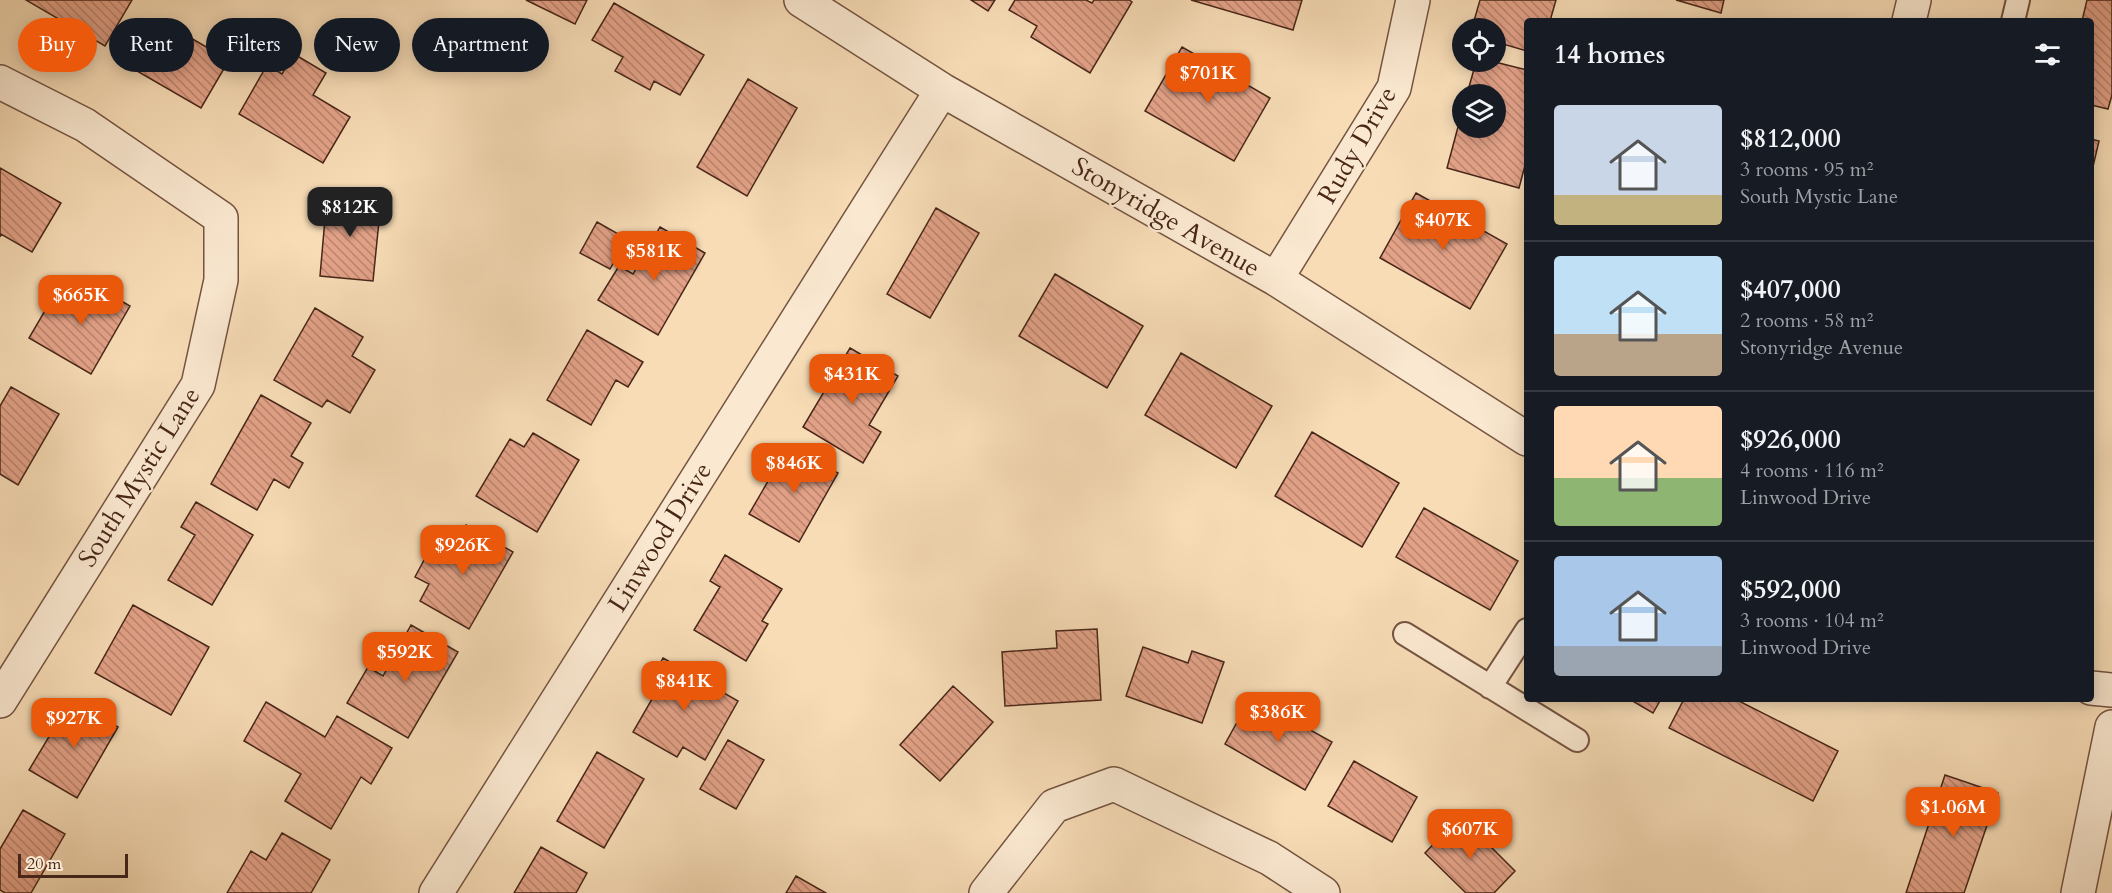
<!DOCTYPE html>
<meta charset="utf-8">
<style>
:root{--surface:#171b24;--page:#242831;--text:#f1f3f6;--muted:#9ea1a6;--line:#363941;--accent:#ea580c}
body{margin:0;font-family:Cardo,serif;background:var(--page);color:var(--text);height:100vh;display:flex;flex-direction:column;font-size:22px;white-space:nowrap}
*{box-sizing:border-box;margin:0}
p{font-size:20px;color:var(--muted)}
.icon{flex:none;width:33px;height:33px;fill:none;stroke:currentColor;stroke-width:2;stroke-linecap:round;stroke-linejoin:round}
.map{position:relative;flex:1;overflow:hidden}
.side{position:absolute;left:1524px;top:18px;width:570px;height:684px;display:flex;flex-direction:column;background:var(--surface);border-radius:6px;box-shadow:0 3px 15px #0003}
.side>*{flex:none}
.banner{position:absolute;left:18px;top:18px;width:570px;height:54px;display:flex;gap:12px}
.buttons{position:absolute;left:1452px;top:18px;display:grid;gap:12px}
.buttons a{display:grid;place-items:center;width:54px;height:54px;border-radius:50%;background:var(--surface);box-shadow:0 3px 15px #0003;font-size:30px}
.scale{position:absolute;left:18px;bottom:15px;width:110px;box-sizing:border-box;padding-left:6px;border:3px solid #482618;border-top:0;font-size:16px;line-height:21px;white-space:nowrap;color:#482618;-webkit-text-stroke:4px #fae8d0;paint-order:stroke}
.price{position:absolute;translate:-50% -51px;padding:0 14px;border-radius:12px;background:var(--accent);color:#fff;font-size:20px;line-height:39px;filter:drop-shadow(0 2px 3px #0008)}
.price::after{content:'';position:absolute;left:50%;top:36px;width:18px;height:14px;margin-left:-9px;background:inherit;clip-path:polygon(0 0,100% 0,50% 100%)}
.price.current{background:#222;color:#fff}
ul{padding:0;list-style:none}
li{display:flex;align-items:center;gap:18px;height:150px;padding:0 30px}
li+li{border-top:2px solid var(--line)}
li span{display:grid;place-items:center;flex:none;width:168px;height:120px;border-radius:6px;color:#555}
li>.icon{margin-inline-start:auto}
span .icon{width:72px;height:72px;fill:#fffc;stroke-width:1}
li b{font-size:26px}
h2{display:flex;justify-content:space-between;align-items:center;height:72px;padding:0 30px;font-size:26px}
.tag{padding:0 21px;border-radius:27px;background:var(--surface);box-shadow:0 3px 15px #0003;font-size:21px;line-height:54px}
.tag.current{background:var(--accent);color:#fff}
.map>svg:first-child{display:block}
.building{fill:url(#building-back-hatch);stroke:#482618;stroke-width:1.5}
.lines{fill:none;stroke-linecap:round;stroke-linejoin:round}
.service-casing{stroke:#745440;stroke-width:26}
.minor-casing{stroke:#745440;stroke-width:36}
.service{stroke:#fae8d0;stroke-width:22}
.minor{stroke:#fae8d0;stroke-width:33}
.labels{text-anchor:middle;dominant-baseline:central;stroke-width:4.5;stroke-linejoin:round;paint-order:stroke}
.street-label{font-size:26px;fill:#482618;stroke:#fae8d0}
</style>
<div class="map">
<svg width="2112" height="893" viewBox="0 0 2112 893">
<defs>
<pattern id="building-back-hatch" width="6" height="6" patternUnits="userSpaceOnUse" patternTransform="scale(1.5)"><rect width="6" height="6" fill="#e3a288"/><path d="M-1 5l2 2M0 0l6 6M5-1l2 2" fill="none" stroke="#ba846e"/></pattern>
</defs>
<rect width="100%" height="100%" fill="#f7dcb6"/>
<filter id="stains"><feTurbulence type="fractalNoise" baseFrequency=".00333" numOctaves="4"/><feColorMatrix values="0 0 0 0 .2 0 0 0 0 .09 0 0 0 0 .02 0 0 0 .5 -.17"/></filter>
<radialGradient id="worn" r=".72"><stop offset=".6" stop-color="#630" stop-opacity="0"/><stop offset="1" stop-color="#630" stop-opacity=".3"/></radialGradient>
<path class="building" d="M26,0H132L105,46Z
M526,0H587L575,24Z
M971,0H995L988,11Z
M1015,0H1086L1092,3L1094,0H1129L1132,2L1090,73L1031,37L1037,26L1009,10Z
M1191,0H1302L1293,30Z
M1480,0H1556L1550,21H1527V51L1496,42V28H1472Z
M1676,0H1724L1721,13Z
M2087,0H2112V95L2108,109L2091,105V21H2082Z
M614,3L704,55L680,95L654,81L650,90L615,71L623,57L592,40Z
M158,19L229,60L201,108L130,67Z
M1182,47L1270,98L1234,161L1145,111Z
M294,54L326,73L313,95L350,117L323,163L239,114L267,65L282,74Z
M1476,62H1495L1527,70V158L1519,188L1447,168L1462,112V128H1496V94H1467Z
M748,79L797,108L747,196L697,167Z
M2091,139L2099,141L2091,175Z
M0,168L61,203L32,252L1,234L0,237Z
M1416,193L1507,244L1470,309L1380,258Z
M327,196L381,201L373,281L320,276Z
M936,208L979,233L930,318L887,294Z
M597,222L627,239L610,269L580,253Z
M660,227L705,253L658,335L598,300L619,266L633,274Z
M1055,274L1143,326L1107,388L1019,336Z
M84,279L130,306L91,374L29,338L50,302L66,311Z
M315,308L363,337L352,356L375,370L350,413L327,400L322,407L274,380Z
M587,330L643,362L628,387L616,380L591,425L547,400Z
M850,348L898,376L869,425L881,432L863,463L803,427Z
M1181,353L1272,406L1236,468L1145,415Z
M11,387L59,414L18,485L0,474V406Z
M261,395L311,423L291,456L303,463L289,488L274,479L257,510L211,484Z
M1312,432L1399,483L1362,547L1275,496Z
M533,433L579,460L537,532L476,496L510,439L524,447Z
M789,445L838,473L799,542L749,514Z
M196,502L253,535L212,605L168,580L195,535L181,527Z
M1424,508L1518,561L1490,610L1396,557Z
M466,525L513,552L469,629L420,601L429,584L415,577L430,549L447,559Z
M725,555L782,589L762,621L768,624L746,661L694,630L720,587L710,581Z
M133,605L209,647L171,715L95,673Z
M411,625L458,652L408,738L347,703L368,667L383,676Z
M1097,629L1101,700L1005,706L1002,652L1057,648L1056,631Z
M1143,647L1188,663L1192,651L1224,662L1202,723L1126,696Z
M663,658L738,701L705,760L683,747L677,757L633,732L659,687L650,682Z
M953,686L993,722L940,781L900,745Z
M1251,697L1332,742L1305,790L1225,744Z
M1629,699H1661L1653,713Z
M1684,699H1735L1838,751L1813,801L1669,728Z
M71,700L118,727L77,798L29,770Z
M266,702L325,737L337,716L392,748L371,784L361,777L331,829L285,801L301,774L244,741Z
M728,740L764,760L736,809L700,789Z
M597,752L644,779L604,848L557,821Z
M1354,761L1417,797L1392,842L1328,806Z
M1945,775L1998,793L1964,893H1906Z
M23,810L65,834L31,893H5L0,890V849Z
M1460,816L1515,871L1494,893H1466L1425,853Z
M282,833L330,860L311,893H227L251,851L266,860Z
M541,847L587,873L576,893H514Z
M796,876L826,893H786Z"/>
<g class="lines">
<defs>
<path id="service" d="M2013,21L2018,0
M1405,634L1577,740
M1490,687L1527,630"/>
<path id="minor" d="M801,0L942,90L1276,279L1527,439
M1909,21L1914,0
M0,82L85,125L221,218V280L198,385L0,701
M1276,279L1394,88L1413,0
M2091,688L2112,690
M436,893L942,90
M986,893L1054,806L1114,784L1269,858L1323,893
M2078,893L2112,727"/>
</defs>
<use href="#service" class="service-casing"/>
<use href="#minor" class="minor-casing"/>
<use href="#service" class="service"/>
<use href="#minor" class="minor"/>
</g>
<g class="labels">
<g class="street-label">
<text transform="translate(1357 145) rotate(-60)">Rudy Drive</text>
<text transform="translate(1166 217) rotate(30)">Stonyridge Avenue</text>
<text transform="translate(139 477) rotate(-58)">South Mystic Lane</text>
<text transform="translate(660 537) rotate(-58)">Linwood Drive</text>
</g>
</g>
<rect width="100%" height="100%" filter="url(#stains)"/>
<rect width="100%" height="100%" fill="url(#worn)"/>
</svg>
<div class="buttons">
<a><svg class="icon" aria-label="locate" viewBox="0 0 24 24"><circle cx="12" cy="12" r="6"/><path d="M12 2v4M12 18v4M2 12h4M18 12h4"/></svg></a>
<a><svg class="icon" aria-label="layers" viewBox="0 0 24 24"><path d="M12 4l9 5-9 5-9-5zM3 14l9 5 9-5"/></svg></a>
</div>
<div class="scale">20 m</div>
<b class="price" style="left:1208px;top:104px">$701K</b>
<b class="price current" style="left:350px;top:238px">$812K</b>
<b class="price" style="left:1443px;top:251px">$407K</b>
<b class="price" style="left:654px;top:282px">$581K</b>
<b class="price" style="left:81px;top:326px">$665K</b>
<b class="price" style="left:852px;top:405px">$431K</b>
<b class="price" style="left:794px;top:494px">$846K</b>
<b class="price" style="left:463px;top:576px">$926K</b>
<b class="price" style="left:405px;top:683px">$592K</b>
<b class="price" style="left:684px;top:712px">$841K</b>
<b class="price" style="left:1278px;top:743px">$386K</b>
<b class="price" style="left:74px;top:749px">$927K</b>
<b class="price" style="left:1953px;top:838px">$1.06M</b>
<b class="price" style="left:1470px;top:860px">$607K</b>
<div class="banner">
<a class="tag current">Buy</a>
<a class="tag">Rent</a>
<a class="tag">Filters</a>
<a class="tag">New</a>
<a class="tag">Apartment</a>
</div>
<section class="side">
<h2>14 homes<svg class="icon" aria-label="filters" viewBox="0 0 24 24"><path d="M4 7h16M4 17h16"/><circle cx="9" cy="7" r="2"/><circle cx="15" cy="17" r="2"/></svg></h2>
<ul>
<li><span style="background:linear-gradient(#c9d6e8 75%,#c2b280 0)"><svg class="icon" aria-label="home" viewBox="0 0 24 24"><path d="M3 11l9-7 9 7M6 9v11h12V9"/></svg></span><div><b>$812,000</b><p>3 rooms · 95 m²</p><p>South Mystic Lane</p></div></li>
<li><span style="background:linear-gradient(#bfe0f5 65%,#b9a48a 0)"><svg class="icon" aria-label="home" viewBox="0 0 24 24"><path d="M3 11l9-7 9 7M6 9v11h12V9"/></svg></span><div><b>$407,000</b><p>2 rooms · 58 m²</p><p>Stonyridge Avenue</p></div></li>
<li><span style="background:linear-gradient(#ffd9b3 60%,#8fb573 0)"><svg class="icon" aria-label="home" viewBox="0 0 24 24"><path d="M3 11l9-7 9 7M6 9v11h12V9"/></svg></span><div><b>$926,000</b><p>4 rooms · 116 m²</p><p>Linwood Drive</p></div></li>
<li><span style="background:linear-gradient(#a9c7e8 75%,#9aa5b1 0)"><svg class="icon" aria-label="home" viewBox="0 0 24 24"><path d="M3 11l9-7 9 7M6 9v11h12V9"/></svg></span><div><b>$592,000</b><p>3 rooms · 104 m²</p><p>Linwood Drive</p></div></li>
</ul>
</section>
</div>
